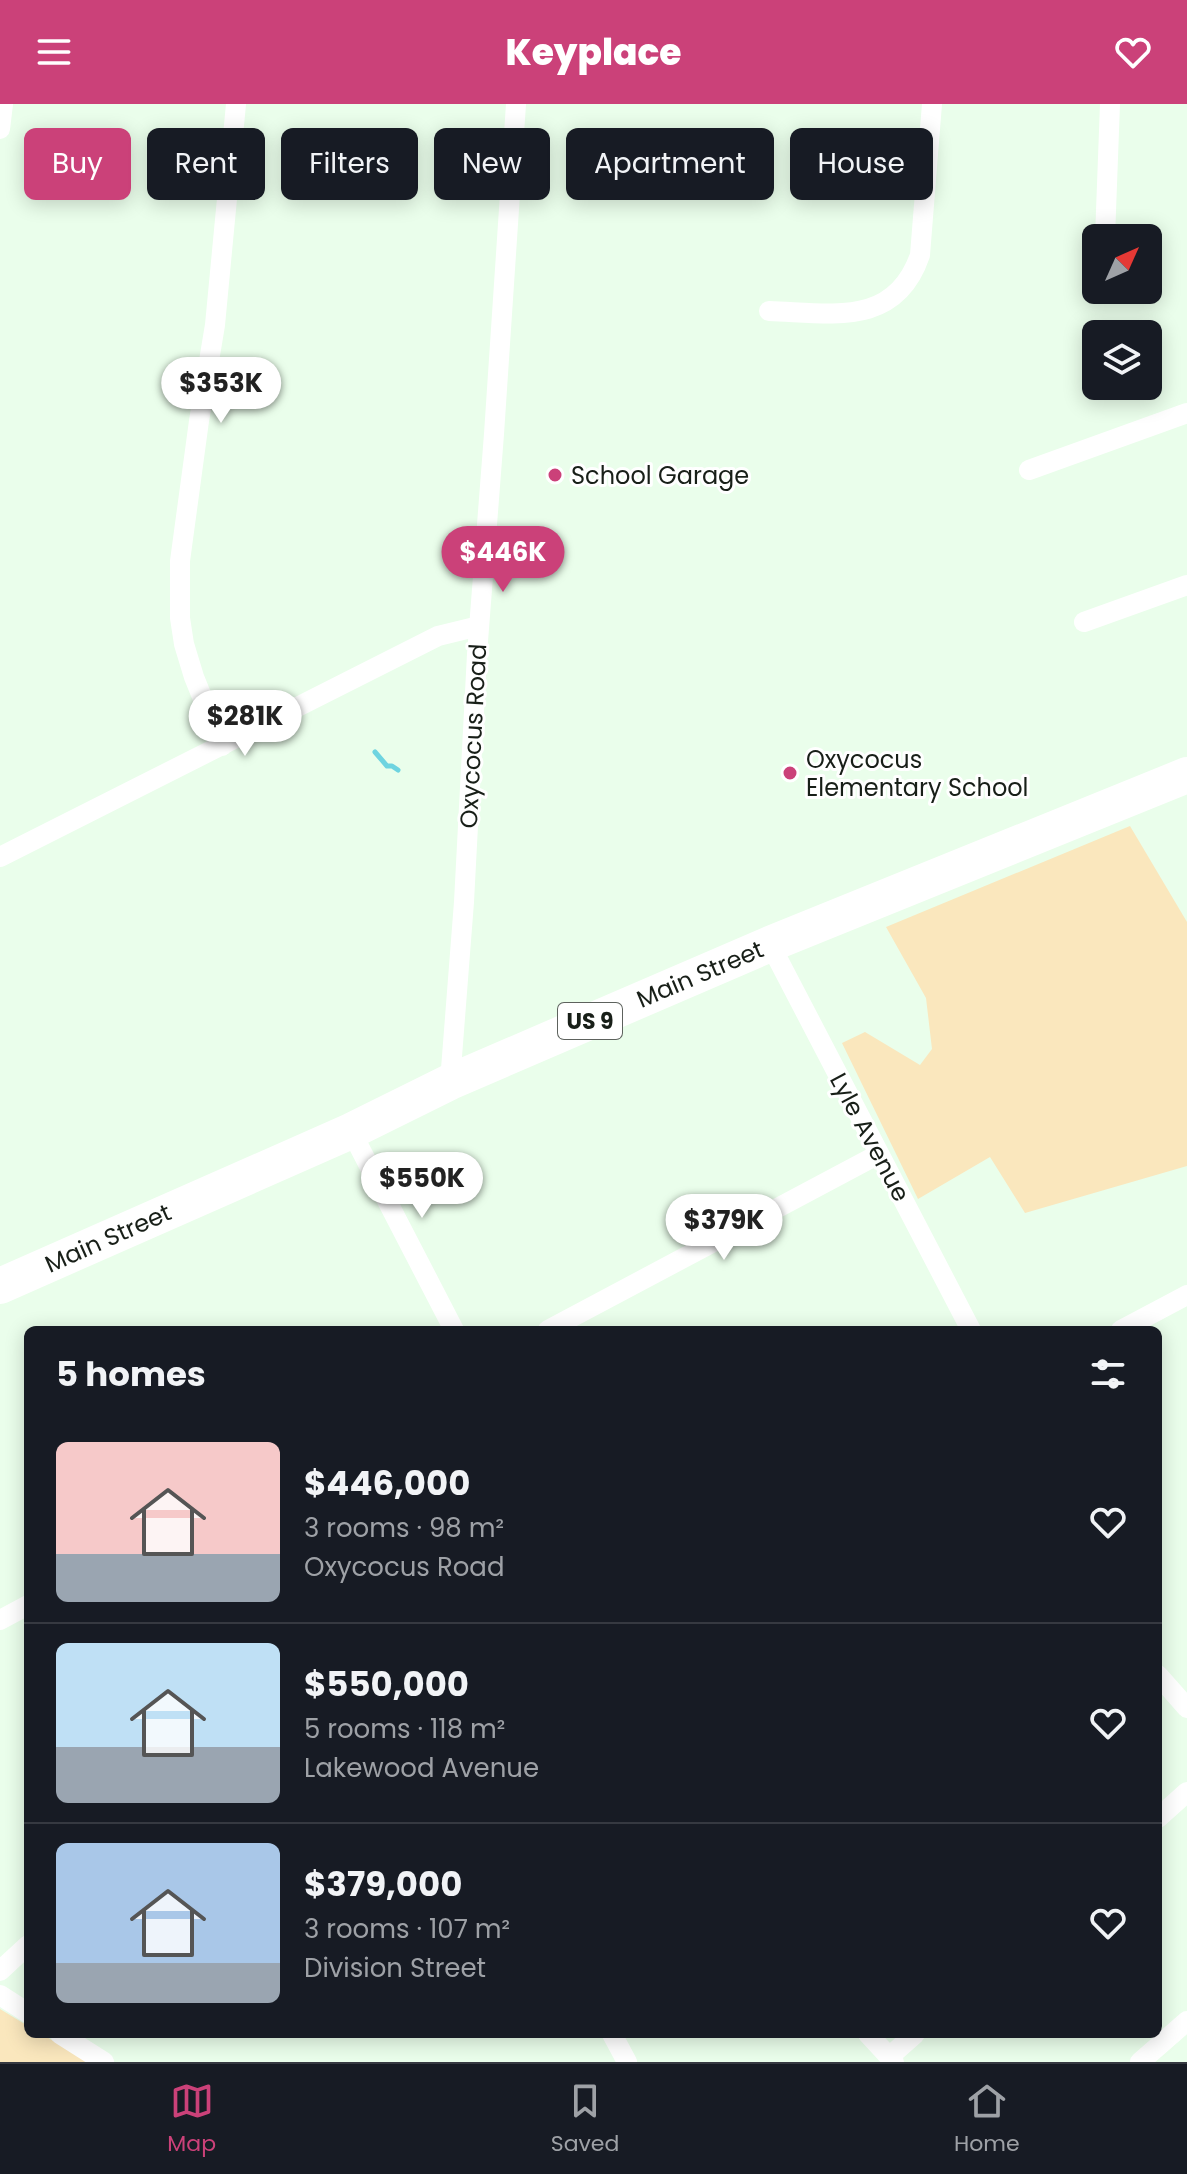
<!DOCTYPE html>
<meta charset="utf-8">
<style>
:root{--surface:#171b24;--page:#20242c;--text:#f1f3f6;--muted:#9ea1a6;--line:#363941;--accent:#cb4179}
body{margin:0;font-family:Poppins,sans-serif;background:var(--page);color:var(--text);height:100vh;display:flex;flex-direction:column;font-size:30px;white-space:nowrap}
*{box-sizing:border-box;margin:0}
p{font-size:26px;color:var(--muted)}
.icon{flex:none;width:44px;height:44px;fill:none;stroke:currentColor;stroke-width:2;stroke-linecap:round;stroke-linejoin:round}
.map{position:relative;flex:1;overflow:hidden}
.panel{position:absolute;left:24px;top:1222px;width:1138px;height:712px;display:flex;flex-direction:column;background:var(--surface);border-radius:12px;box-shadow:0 4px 20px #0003}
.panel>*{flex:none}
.banner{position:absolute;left:24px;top:24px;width:1140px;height:72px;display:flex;gap:16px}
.needle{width:52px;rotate:45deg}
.controls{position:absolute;left:1082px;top:120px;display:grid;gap:16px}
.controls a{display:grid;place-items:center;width:80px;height:80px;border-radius:12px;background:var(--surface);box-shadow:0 4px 20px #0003;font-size:40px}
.price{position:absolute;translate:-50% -68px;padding:0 18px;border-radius:28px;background:#fff;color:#222;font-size:26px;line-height:52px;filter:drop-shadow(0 2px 4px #0008)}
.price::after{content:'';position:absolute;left:50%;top:48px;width:24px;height:18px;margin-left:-12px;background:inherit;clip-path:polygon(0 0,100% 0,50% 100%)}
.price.selected{background:var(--accent);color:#fff}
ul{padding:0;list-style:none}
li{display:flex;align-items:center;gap:24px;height:200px;padding:0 32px}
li+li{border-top:2px solid var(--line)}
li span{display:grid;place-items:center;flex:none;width:224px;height:160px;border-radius:12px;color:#555}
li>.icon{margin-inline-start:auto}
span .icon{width:96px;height:96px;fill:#fffc;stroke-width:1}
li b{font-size:34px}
h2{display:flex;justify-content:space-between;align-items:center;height:96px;padding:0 32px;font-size:34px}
.tag{padding:0 28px;border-radius:12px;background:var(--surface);box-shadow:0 4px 20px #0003;font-size:28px;line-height:72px}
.tag.selected{background:var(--accent);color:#fff}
header{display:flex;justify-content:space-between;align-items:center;height:104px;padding:0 32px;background:var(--accent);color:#fff;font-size:36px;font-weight:800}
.menu{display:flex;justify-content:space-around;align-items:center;height:112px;border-top:2px solid var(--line);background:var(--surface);font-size:22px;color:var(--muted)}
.menu a{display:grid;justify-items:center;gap:4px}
.menu .selected{color:var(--accent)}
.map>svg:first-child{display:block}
.green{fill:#fae7bd}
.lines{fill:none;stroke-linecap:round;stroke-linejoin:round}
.stream{stroke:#6ed4e0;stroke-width:5}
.street{stroke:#fff;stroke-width:20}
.highway{stroke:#fff;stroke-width:36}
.poi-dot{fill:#cb4179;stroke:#fff;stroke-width:3}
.labels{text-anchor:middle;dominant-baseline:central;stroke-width:6;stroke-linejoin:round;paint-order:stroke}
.shield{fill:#fff;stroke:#5d625d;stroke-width:2}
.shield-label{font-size:22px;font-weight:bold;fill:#181f18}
.poi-label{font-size:24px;fill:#181f18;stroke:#fff;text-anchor:start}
.street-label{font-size:24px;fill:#181f18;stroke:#fff}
</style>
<header><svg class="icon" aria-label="menu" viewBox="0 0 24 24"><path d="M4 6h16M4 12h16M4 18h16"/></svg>Keyplace<svg class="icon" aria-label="heart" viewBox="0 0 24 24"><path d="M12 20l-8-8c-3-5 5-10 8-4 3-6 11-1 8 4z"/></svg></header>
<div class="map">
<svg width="1187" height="1958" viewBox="0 0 1187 1958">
<rect width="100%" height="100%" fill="#eafeeb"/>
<path class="green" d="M1130,722L1187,818V1062L1025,1109L990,1053L918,1095L842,939L865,928L920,961L932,945L926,894L886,823Z
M0,1905L28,1922V1930H42L88,1958H0Z"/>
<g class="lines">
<path class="stream" d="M375,648L387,662H392L398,666"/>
<path class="street" d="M0,25L3,0
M1105,134L1110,0
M769,207C831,209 895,224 920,151L932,0
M1029,366L1187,309
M1084,518L1187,481
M222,642L194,573L184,540L180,514V457L199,317L215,221L236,0
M0,753L438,532L479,522
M770,840L971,1226
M450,978L464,798L477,550L494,330L516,0
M351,1027L454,1226
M548,1226L879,1050
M1121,1226L1187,1191
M0,1516L28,1501
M1158,1571L1187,1604
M1158,1714L1187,1688
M0,1867L28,1841
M0,1891L28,1909
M60,1930L104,1958
M612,1930L627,1958
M868,1930L894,1958
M889,1953L915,1930
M1140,1958L1187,1917"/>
<path class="highway" d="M0,1182L351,1027L450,978L770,840L1187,671"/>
</g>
<g class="poi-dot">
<circle cx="555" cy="371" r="8"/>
<circle cx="790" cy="669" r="8"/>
</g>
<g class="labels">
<rect class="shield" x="558" y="899" width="64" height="36" rx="6"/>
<g class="shield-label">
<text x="590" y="917">US 9</text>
</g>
<g class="poi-label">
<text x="571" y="371">School Garage</text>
<text x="806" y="655">Oxycocus<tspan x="806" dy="28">Elementary School</tspan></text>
</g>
<g class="street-label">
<text transform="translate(473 632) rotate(-87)">Oxycocus Road</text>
<text transform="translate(700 870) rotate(-23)">Main Street</text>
<text transform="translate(870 1033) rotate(62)">Lyle Avenue</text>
<text transform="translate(108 1134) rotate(-24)">Main Street</text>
</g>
</g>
</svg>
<div class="controls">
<a><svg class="needle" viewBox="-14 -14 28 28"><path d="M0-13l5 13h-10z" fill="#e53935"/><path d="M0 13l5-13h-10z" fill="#9ea1a6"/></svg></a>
<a><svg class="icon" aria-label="layers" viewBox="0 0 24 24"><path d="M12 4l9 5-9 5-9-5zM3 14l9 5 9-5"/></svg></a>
</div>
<b class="price" style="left:221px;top:321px">$353K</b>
<b class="price selected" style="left:503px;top:490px">$446K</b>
<b class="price" style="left:245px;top:654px">$281K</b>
<b class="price" style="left:422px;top:1116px">$550K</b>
<b class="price" style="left:724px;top:1158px">$379K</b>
<div class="banner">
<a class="tag selected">Buy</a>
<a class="tag">Rent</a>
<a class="tag">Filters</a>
<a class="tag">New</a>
<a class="tag">Apartment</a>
<a class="tag">House</a>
</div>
<section class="panel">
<h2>5 homes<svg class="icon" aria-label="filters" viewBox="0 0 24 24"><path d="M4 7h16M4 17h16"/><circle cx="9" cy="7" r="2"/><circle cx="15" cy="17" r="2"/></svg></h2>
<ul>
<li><span style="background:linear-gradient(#f6c9c9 70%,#9aa5b1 0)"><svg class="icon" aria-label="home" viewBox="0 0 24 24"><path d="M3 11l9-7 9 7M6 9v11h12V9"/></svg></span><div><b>$446,000</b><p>3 rooms · 98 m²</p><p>Oxycocus Road</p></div><svg class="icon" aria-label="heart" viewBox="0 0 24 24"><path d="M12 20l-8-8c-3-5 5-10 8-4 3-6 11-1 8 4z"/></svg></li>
<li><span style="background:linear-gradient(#bfe0f5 65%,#9aa5b1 0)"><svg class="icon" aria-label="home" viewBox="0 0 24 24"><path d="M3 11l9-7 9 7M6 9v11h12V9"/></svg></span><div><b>$550,000</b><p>5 rooms · 118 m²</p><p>Lakewood Avenue</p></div><svg class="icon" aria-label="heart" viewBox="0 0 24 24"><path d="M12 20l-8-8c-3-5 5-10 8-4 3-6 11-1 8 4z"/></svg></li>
<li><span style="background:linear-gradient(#a9c7e8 75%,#9aa5b1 0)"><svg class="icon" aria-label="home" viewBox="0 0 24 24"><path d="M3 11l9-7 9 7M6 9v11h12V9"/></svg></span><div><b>$379,000</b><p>3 rooms · 107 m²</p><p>Division Street</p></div><svg class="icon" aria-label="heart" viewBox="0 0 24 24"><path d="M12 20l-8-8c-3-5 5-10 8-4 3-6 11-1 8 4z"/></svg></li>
</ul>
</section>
</div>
<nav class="menu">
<a class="selected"><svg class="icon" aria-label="map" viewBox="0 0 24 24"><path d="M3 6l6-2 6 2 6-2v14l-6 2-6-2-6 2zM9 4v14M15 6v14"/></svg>Map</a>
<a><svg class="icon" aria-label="saved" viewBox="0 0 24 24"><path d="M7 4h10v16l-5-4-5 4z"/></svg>Saved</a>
<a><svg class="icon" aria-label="home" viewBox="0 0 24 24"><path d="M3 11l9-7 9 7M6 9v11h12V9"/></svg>Home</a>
</nav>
